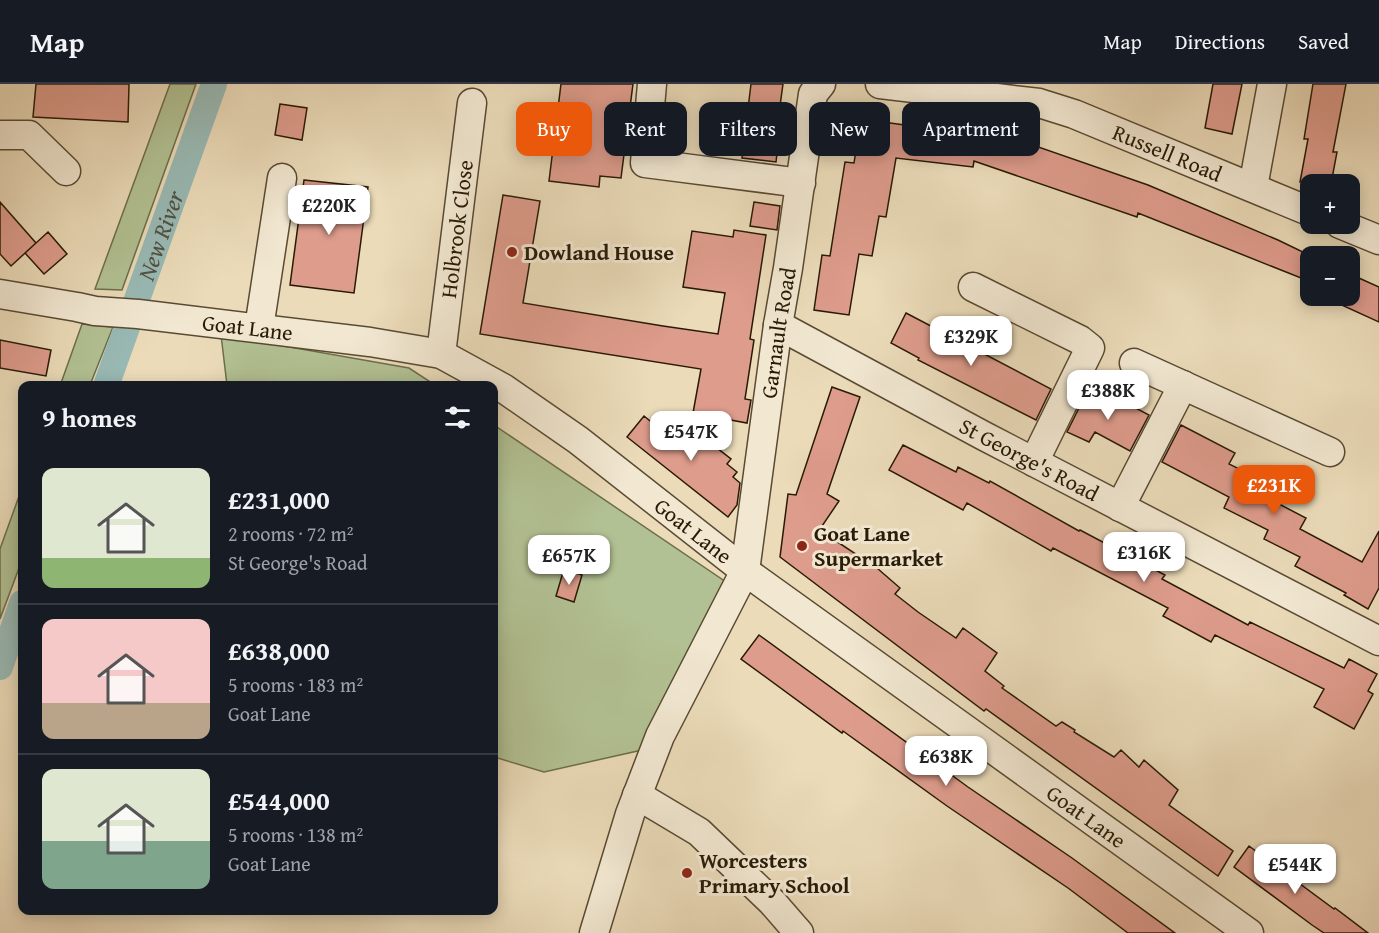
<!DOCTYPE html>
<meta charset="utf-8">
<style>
:root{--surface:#171b24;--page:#242831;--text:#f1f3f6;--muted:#9ea1a6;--line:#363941;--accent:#ea580c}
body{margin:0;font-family:"Gentium Book Plus",serif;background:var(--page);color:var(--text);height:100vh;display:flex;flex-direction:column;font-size:22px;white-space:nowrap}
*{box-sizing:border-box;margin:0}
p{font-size:20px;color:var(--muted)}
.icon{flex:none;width:33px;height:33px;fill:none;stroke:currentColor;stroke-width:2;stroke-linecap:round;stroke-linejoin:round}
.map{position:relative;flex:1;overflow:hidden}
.drawer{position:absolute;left:18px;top:297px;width:480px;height:534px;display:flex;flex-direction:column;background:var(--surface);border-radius:12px;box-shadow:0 3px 15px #0003}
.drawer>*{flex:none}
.banner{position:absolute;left:516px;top:18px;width:570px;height:54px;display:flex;gap:12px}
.controls{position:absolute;left:1300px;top:90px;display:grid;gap:12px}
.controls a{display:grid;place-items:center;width:60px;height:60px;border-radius:12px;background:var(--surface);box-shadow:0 3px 15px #0003;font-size:30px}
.price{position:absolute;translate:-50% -51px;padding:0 14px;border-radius:12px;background:#fff;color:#222;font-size:20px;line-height:39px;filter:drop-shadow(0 2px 3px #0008)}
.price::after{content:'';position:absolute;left:50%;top:36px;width:18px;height:14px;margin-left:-9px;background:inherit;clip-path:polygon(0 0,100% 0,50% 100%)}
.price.selected{background:var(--accent);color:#fff}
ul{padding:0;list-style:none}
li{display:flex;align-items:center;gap:18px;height:150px;padding:0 24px}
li+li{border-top:2px solid var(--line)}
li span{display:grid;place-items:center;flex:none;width:168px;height:120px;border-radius:12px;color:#555}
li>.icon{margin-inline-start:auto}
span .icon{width:72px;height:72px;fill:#fffc;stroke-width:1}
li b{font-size:26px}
h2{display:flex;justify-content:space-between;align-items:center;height:72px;padding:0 24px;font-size:26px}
.pill{padding:0 21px;border-radius:12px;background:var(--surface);box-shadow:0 3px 15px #0003;font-size:21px;line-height:54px}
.pill.selected{background:var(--accent);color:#fff}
header{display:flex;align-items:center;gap:36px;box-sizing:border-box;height:84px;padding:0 30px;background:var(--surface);border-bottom:2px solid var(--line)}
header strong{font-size:28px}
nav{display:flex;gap:33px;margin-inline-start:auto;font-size:21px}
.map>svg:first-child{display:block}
.green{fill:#b2c193;stroke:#6d6e4c;stroke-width:1.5}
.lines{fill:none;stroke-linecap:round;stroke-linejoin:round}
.canal{stroke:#99bab5;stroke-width:26}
.building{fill:#de9c8c;stroke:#281a06;stroke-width:1.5}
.minor-casing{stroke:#594a33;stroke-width:31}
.minor{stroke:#f2e8d2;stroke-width:28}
.poi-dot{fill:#8f2418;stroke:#f2e8d2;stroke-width:2}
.labels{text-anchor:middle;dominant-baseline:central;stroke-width:6;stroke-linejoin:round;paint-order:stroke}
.street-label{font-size:22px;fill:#281a06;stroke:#f2e8d2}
.poi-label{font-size:22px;font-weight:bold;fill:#281a06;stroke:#f2e8d2;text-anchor:start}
.water-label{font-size:24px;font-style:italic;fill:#505243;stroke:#f2e8d2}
</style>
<header>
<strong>Map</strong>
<nav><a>Map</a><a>Directions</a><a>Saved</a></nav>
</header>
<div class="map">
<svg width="1379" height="849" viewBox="0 0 1379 849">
<rect width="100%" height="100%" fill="#ebdbb9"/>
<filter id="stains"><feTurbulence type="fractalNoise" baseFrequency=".00333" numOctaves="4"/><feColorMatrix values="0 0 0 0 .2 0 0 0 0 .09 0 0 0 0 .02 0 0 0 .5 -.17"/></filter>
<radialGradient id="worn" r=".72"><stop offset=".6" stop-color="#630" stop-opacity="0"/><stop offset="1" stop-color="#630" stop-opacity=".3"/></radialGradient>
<path class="green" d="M170,0H196L122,206L95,205Z
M82,240L113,243L90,301L60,302Z
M221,251L409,284L435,301H227Z
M494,341L729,500L642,666L544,688L494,673Z
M22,404V476L0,535V465Z"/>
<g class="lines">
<g class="canal">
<path id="s1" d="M106,302L214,0"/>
<path d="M0,583L22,519"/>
</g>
</g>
<path class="building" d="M36,0H129L128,38L33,33Z
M561,0H633L621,94L600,92L599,103L549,97Z
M751,0H783L777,44H780L776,78L742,74Z
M1213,0H1242L1232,50L1205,44Z
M1313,0H1346L1333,68H1337L1331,100L1300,98L1308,55H1304Z
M280,20L307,24L302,56L275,51Z
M861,35L999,54L1001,50L1148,101L1278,156L1311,172V198L1138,129L1137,133L974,77L973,83L896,74L886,133L879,132L872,172L859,170L849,231L814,226L822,171L830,172L845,78L854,79Z
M304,96L368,103L354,209L290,201Z
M503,111L540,117L523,219L663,242L718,250L725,209L683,203L692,147L733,153L734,146L766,151L750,255L754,256L745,315L751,316L747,339L693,329L701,285L480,250Z
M0,118L36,159L11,182L0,170Z
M754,118L780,122L777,146L750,142Z
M48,148L67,170L44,190L25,169Z
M1350,190L1379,203V238L1322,212H1350Z
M906,229L1051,305L1036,336L918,276L919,274L891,259Z
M0,256L51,266L46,292L0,284Z
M832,303L860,313L827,410L839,417L822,442L838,452L833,455L877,484L900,504L895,510L918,528L956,554L963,544L997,569L985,587L1004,602L1002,604L1056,642L1062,638L1075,646L1074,648L1114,673L1121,666L1139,683L1144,676L1178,706L1169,721L1233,767L1218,792L986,625L984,627L780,473L788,410L796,411Z
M1087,308L1113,322L1117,314L1149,331L1130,367L1095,348L1089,358L1067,348Z
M644,332L666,350L675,340L690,352L691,344L731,375L727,380L737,388L733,393L740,399L737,421L728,433L627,353Z
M1181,341L1235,369L1229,380L1283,407L1277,419L1306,434L1300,445L1362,478L1379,447V504L1368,525L1344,511L1346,509L1295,482L1300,473L1264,455L1268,446L1224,424L1229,413L1162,378Z
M903,361L956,388L958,383L989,399L990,397L1079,447L1080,446L1165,491L1162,495L1248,541L1250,538L1344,584L1349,575L1377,590L1368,607L1373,610L1354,645L1314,623L1324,605L1215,551L1211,558L1163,532L1168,524L1053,464L1051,467L967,419L963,426L889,386Z
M564,485L582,491L574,518L556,512Z
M759,551L968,703L1072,774L1175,849H1128L1068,804L947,722L843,647L842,649L741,575Z
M1249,762L1334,825L1335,824L1368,849H1324L1312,841L1234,783Z"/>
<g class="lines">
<defs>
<g id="minor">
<path d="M652,0L645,79L801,99"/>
<path id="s2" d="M880,0L1039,19L1074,30L1311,128"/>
<path d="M0,51H29L66,87"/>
<path d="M1253,103L1272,0"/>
<path d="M1340,140L1379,156"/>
<path d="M973,203L1080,256L1090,264L1034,378"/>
<path id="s3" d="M0,210L77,223L95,227L138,230L370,258L441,270L503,304L578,356L745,487L1249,849"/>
<path id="s4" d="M778,241L984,352L1379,557"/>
<path d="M259,244L282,94"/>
<path id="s5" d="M441,270L472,19"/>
<path d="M1134,279L1330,368"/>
<path d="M1120,423L1183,301"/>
<path d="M637,711L699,748L772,818L799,849"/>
<path id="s6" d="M594,849L630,730L660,652L745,487L778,241L788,184L813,10L821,0"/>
</g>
</defs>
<use href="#minor" class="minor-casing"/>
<use href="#minor" class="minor"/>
</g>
<g class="poi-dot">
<circle cx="512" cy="168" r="6"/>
<circle cx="802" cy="462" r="6"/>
<circle cx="687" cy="789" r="6"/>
</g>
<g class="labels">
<g class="street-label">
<text stroke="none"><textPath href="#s2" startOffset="298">Russell Road</textPath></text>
<text stroke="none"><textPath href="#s5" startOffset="126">Holbrook Close</textPath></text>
<text stroke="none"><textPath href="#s3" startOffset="250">Goat Lane</textPath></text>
<text stroke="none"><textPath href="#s6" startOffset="634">Garnault Road</textPath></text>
<text stroke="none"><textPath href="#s4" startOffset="285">St George's Road</textPath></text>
<text stroke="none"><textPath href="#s3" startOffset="754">Goat Lane</textPath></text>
<text stroke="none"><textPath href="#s3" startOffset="1240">Goat Lane</textPath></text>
</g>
<g class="poi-label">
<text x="524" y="168">Dowland House</text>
<text x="814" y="449">Goat Lane<tspan x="814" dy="25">Supermarket</tspan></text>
<text x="699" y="776">Worcesters<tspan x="699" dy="25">Primary School</tspan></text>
</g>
<g class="water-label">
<text stroke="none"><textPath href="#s1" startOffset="160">New River</textPath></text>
</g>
</g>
<rect width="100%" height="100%" filter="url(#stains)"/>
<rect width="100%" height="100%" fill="url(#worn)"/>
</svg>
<div class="controls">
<a>+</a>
<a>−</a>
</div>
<b class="price" style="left:329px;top:152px">£220K</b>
<b class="price" style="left:971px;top:283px">£329K</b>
<b class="price" style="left:1108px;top:337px">£388K</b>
<b class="price" style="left:691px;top:378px">£547K</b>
<b class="price selected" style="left:1274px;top:432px">£231K</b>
<b class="price" style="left:1144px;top:499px">£316K</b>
<b class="price" style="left:569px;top:502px">£657K</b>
<b class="price" style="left:946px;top:703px">£638K</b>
<b class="price" style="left:1295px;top:811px">£544K</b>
<div class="banner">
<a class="pill selected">Buy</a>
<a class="pill">Rent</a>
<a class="pill">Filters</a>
<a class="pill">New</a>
<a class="pill">Apartment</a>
</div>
<section class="drawer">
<h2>9 homes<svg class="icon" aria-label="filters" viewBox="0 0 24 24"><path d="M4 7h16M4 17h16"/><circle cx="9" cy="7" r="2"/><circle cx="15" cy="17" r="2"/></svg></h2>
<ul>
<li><span style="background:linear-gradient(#dfe7d0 75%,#8fb573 0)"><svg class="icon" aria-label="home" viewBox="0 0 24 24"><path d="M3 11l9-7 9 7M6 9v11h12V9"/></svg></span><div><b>£231,000</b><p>2 rooms · 72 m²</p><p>St George's Road</p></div></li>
<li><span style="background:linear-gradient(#f6c9c9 70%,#b9a48a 0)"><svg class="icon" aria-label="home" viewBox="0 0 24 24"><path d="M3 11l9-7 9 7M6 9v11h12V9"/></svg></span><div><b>£638,000</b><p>5 rooms · 183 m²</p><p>Goat Lane</p></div></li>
<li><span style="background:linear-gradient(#dfe7d0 60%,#7fa58c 0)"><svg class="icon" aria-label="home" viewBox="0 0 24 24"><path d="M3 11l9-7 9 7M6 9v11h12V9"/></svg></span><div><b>£544,000</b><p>5 rooms · 138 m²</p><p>Goat Lane</p></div></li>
</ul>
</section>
</div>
